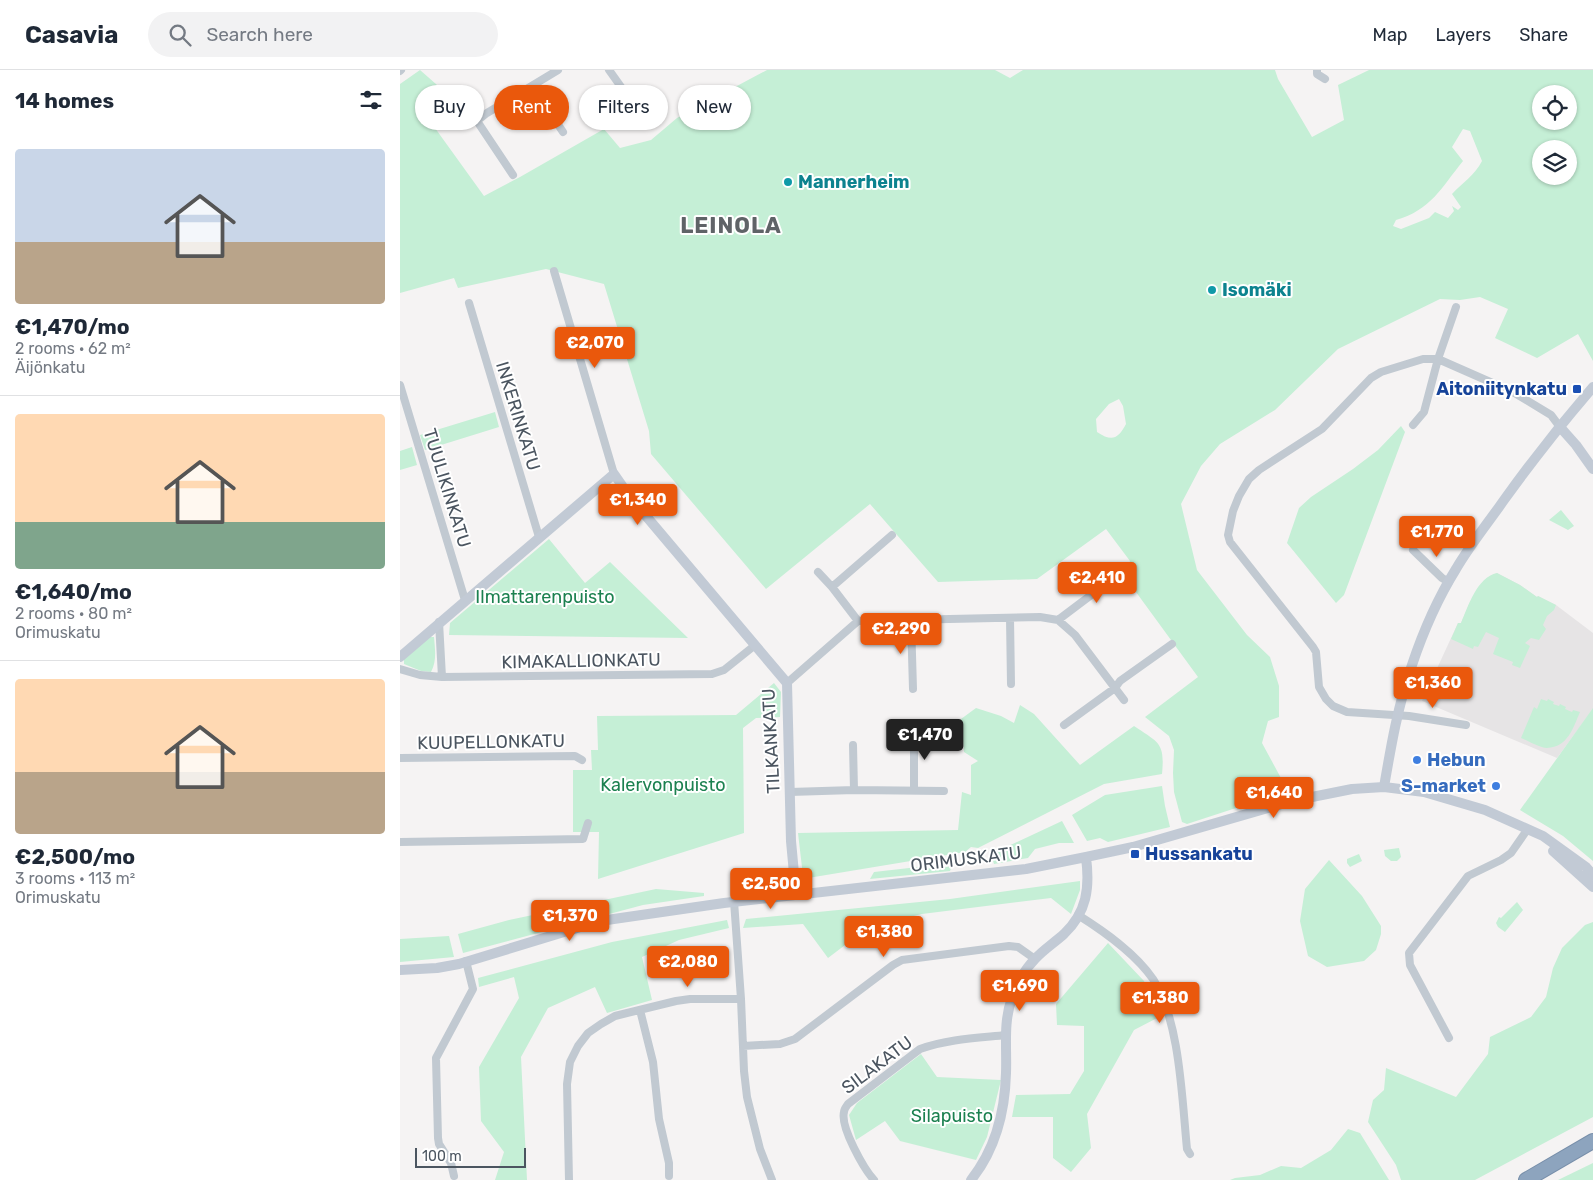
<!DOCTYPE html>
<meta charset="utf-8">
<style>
:root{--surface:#fff;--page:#f2f2f3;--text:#1f2937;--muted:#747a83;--line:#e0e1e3;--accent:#ea580c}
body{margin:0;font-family:Rubik,sans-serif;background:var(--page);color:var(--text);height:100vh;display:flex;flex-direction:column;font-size:19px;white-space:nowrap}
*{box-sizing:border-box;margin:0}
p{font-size:16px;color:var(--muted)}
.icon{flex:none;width:28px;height:28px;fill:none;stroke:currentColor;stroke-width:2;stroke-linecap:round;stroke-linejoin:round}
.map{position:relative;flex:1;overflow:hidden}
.details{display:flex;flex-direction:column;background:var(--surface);width:400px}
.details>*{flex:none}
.guide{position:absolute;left:15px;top:15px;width:475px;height:45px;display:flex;gap:10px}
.fabs{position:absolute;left:1132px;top:15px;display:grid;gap:10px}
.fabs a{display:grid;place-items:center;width:45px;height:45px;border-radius:50%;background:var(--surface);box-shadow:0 1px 4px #0004;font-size:25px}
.scale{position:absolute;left:15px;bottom:12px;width:111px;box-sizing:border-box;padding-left:5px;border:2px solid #4b5560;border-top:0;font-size:14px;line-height:18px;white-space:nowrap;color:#4b5560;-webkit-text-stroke:4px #fff;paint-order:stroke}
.price{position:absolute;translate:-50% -42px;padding:0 11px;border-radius:5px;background:var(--accent);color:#fff;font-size:16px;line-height:32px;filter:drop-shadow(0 1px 2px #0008)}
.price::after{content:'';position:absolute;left:50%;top:30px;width:15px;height:11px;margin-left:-8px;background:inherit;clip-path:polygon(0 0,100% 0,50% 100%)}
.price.on{background:#222;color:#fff}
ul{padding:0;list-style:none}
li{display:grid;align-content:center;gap:10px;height:265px;padding:0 15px}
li+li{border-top:1px solid var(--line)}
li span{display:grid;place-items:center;height:155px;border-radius:5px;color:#555}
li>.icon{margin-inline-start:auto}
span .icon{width:90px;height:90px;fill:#fffc;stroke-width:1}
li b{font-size:21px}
h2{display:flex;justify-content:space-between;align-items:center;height:60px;padding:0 15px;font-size:21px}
.tag{padding:0 18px;border-radius:22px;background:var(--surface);box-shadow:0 1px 4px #0004;font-size:18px;line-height:45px}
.tag.on{background:var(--accent);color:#fff}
header{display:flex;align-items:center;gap:30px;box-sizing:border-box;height:70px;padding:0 25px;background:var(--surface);border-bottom:1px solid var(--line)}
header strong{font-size:24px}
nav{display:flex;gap:28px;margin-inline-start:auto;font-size:18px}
.search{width:350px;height:45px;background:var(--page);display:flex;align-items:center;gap:12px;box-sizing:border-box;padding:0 18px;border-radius:28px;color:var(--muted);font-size:19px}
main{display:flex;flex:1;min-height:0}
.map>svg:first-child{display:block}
.education{fill:#e6e4e5}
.green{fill:#c5efd6;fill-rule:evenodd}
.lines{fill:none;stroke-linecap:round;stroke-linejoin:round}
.highway-casing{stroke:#788faa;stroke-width:16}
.street{stroke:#c1c9d1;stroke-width:8}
.secondary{stroke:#c2cad5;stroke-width:10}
.highway{stroke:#8da4be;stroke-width:14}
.culture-dot{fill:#0f9aa8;stroke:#fff;stroke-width:2}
.transit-dot{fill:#1a4fb4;stroke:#fff;stroke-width:2}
.shop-dot{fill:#3f7fe0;stroke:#fff;stroke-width:2}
.labels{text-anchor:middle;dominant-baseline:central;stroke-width:4;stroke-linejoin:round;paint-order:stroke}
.culture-label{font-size:18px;font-weight:bold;fill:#0d838f;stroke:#fff;text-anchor:start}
.transit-label{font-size:18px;font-weight:bold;fill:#164399;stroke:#fff;text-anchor:end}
.street-label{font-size:18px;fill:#4b5560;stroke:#fff}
.park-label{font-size:18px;fill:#1c8150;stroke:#fff}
.shop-label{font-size:18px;font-weight:bold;fill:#366cbe;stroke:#fff;text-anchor:start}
.district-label{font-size:22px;font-weight:bold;letter-spacing:1px;fill:#5f6367;stroke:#fff}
</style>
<header>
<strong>Casavia</strong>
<div class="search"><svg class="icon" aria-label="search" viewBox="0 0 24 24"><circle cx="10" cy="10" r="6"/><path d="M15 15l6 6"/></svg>Search here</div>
<nav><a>Map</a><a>Layers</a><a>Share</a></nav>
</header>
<main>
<section class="details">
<h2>14 homes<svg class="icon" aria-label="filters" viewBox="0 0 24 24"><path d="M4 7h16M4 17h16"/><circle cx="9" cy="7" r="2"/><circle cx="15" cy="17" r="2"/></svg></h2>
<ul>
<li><span style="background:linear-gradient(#c9d6e8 60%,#b9a48a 0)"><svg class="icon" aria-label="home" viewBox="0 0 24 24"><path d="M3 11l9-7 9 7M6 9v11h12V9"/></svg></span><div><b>€1,470/mo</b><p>2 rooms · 62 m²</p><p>Äijönkatu</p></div></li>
<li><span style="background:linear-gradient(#ffd9b3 70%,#7fa58c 0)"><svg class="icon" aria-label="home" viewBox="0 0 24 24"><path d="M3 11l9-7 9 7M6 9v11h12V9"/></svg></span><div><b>€1,640/mo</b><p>2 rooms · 80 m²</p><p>Orimuskatu</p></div></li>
<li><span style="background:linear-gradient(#ffd9b3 60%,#b9a48a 0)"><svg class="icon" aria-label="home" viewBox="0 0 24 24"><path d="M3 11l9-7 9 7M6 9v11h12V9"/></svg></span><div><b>€2,500/mo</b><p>3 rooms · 113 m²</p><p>Orimuskatu</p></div></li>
</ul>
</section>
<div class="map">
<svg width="1193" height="1110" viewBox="0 0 1193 1110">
<rect width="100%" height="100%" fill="#f5f3f3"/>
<path class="education" d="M1097,503L1120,515L1137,527L1138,526L1156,535L1193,563V639L1157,688L1022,631L1058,553H1061L1070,532L1087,508Z"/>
<path class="green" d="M20,0L53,29L35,58L84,126L120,107L204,59L220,78L251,70L277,48L367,0H595L610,8L623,0H875L878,9L912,67L944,50L938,15L969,0H1193V291L1178,264L1137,288L1095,268L1108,239L1080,227L1060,230L1040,229L938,279L875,340L820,374L801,396L781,434L797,500L847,565L870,587L879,616V647L868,651L862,673L888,721L787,754L782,752L774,722L773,703L774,680L769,666L745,647L798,607L725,507L730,491L706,459L637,509L538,512L470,434L366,519L251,384L249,361L204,214L146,199L58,218L54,208L0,223V14ZM1141,24H1169V51H1141ZM1063,59L1070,61L1082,91C1075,105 1062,113 1052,124L1061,137L1058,140L1052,136L1054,141L1048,148L1035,142L1029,148L1001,159L993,156L996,150C1031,140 1041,118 1063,91L1052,77ZM1141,79H1169V106H1141ZM719,329L723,336L726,354C718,369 712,372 697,362L696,349L709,334Z
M95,342L99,357L25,380L20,365Z
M1001,356L1005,362L999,378L944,525L936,533L887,473L899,438L911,427L953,399L978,380Z
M12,377L17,395L0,400V381Z
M1161,440L1174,456L1168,460L1149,450Z
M149,469L185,513L210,492L288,568L49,565L50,553Z
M1097,503L1120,515L1137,527L1138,526L1156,535L1154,540L1147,546L1143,555L1146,559L1139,570L1131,568L1125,573L1130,576L1120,598L1112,595L1113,592L1093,584L1099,568L1086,562L1078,577L1074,576L1073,579L1051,569L1058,553H1061C1068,537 1077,507 1097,503Z
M27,567H34C35,579 37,591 31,602L21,601L4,594V589Z
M374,613L381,622L380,647L356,648L343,658L344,763L198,809L199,762H173V700H192L191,680H198L197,646L336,645Z
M1141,629L1147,631L1148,629L1154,632L1153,634L1159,636L1160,634L1166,637L1165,639L1172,642L1173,640L1180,642C1173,658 1168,677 1147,678C1140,678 1128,671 1121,668L1134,637L1137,639Z
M620,635L634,644L680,695L734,656C759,673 765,672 762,704L704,714L578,778L571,777L565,782L408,808L403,806L398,763L558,760L562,722L571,725V695L578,691L564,682L561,649L576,638L601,646L614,653Z
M1193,638V791L1163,766L1120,740Z
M762,716L765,736L770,757L708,772L700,768L687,771L672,745L705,725Z
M662,751L674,773H659L635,779L628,788L594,794L591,784Z
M999,778L1001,787L997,791H991L985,786L984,780Z
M959,784L962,791L950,797L947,793V789Z
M929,790L962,826L981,856V864L976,880L964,891L927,897L908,886L900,851L905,819Z
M552,796L550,801L470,809L474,802L518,797L535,799Z
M680,811V820L671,844L651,828L522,844L489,852L457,866L428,888L403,854L343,858L346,849L550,829Z
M256,819L304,823V826L243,835L63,883L58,864L109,850Z
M1117,832L1123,840L1105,862L1098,857L1096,853L1099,847L1101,848Z
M327,850L329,858L279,870L242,887L252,930L207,943L195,917L148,938L121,987L127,1110H95L104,1082L81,1051L79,997L119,928L114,907L79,917L78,908L212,872Z
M1193,852V1047L1075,1110H1001L996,1095L968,1052L973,1030L984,1020L986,998L1056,1027L1088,984L1090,967L1131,947L1146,927L1153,898L1162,878L1185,855Z
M49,866L54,887L0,892V869Z
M708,873L744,911L761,946L734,960L687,1044L691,1078L671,1102L653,1088V1047H612L616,1025L670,1024L684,1001V956L657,955L656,934Z
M521,984L537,1007L601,1010L587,1067L576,1090L500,1071L485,1051L456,1070L449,1045L457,1033Z
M948,1059L960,1063L989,1110H830L835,1108L860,1105L881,1096L901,1098L931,1080Z
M1193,1093V1110H1158Z"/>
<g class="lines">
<defs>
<path id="highway" d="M1126,1110L1193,1071"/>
</defs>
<use href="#highway" class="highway-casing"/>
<path class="street" d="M209,0L246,52
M917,0V4L925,9
M0,1L1,0
M132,16L163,62
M113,105L77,51L87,43L158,0
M154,201L214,404
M69,233L139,467
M0,315L65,530
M1013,355L1024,342L1038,289L1056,237
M1013,480L1042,508L1049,512
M418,502L432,517
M610,548L611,614
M511,550L513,619
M658,550L723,501
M458,551L432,517L492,465
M39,552L42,607
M0,599L20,605L42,607L312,604L324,600L354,576
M387,613L458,551L640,547L658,550L675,565L724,630
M664,655L715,618L720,611L772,574
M1066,655L1009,646L947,642L933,636L926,629L919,617L916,582L913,577L830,472L828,465L833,441L839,426L849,409L859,400L922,359L971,308L981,302L1023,289H1038L1113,322L1151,345L1160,357
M453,675L454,720
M0,688L175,686L182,690
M514,720V663
M390,722L454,720L544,721
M0,772L183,769L188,753
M334,831L341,929L344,1001L347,1027L360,1079L372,1110
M678,845C705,862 735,883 753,909C780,950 782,1030 787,1079L790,1084
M240,940L253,992L259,1049L269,1093V1106
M1049,968L1010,895L1009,883L1068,806L1101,790L1111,783L1127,760
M343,976L380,974L395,969L493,895L502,890L609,876L618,877L635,889
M54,1106L51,1093L39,1074L38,1068L36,988L73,919L66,891
M169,1110L167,1014L170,992L178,976L188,963L201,954L215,946L276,931L290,929H341
M474,1110C464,1099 440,1057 444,1042C444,1039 446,1037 448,1034L520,979C548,969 577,968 606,965"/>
<path class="secondary" d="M1160,357L1176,375L1193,399
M0,587L214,404L230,427L387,613L391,771L396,825
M984,717C991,676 998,635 1012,595C1023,562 1038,528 1056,499C1070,475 1088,453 1104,430C1132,391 1162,353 1193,317
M1153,781L1193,817
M0,900L37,898L59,894L200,851L324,833L626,799L686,787L733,777L892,731L952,719L984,717L1024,722L1085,740L1143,766L1186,797L1193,805
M571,1110C595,1080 605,1041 606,1003C607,978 603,952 612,928C617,914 624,900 635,889C643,880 654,873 664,864C687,842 690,818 686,787"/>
<use href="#highway" class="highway"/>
</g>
<g class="culture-dot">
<circle cx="388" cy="112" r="5"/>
<circle cx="812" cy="220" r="5"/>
</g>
<g class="transit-dot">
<rect x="1172" y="314" width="10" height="10" rx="2.5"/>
<rect x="730" y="779" width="10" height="10" rx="2.5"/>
</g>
<g class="shop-dot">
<circle cx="1017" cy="690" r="5"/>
<circle cx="1096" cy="716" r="5"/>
</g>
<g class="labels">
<g class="culture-label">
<text x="398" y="112">Mannerheim</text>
<text x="822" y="220">Isomäki</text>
</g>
<g class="transit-label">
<text x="1167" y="319">Aitoniitynkatu</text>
<text x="745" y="784" text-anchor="start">Hussankatu</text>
</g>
<g class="street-label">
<text transform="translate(118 346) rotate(73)">INKERINKATU</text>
<text transform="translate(47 418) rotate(73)">TUULIKINKATU</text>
<text transform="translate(181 591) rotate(-1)">KIMAKALLIONKATU</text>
<text transform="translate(371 671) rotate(-93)">TILKANKATU</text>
<text transform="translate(91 672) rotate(-1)">KUUPELLONKATU</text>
<text transform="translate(566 789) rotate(-7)">ORIMUSKATU</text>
<text transform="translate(477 995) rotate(-37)">SILAKATU</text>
</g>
<g class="park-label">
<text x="145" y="527">Ilmattarenpuisto</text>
<text x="263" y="715">Kalervonpuisto</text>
<text x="552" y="1046">Silapuisto</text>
</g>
<g class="shop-label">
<text x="1027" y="690">Hebun</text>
<text x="1086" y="716" text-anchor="end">S-market</text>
</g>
<g class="district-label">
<text x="331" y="155">LEINOLA</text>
</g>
</g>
</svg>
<div class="fabs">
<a><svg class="icon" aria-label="locate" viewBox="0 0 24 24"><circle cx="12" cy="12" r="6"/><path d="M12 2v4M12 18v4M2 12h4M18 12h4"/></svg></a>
<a><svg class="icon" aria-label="layers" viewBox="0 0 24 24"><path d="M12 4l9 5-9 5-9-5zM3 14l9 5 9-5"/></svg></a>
</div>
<div class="scale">100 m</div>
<b class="price" style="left:195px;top:299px">€2,070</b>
<b class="price" style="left:238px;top:456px">€1,340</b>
<b class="price" style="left:1037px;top:488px">€1,770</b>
<b class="price" style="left:697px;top:534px">€2,410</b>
<b class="price" style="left:501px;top:585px">€2,290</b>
<b class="price" style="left:1033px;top:639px">€1,360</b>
<b class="price on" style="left:525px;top:691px">€1,470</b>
<b class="price" style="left:874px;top:749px">€1,640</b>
<b class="price" style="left:371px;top:840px">€2,500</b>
<b class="price" style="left:170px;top:872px">€1,370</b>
<b class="price" style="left:484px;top:888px">€1,380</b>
<b class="price" style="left:288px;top:918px">€2,080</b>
<b class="price" style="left:620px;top:942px">€1,690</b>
<b class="price" style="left:760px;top:954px">€1,380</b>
<div class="guide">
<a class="tag">Buy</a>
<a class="tag on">Rent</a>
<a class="tag">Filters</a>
<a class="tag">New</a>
</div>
</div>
</main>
